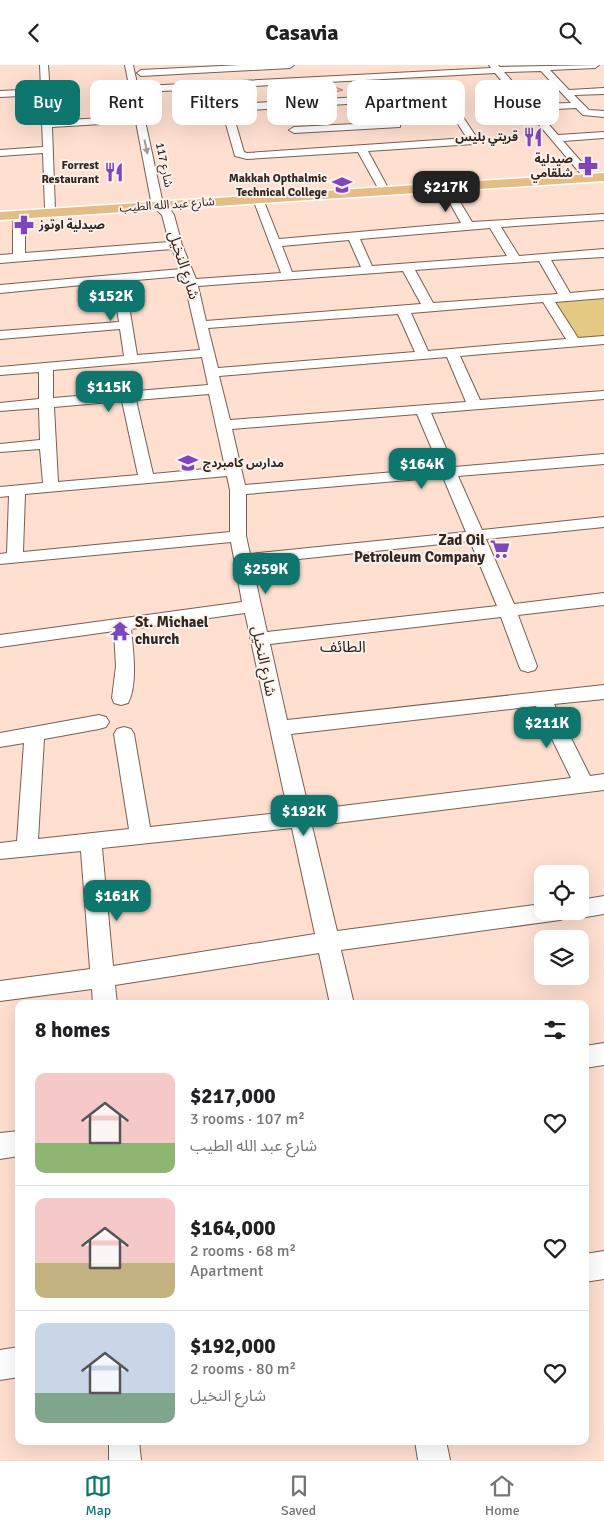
<!DOCTYPE html>
<meta charset="utf-8">
<style>
:root{--surface:#fff;--page:#f6f6f6;--text:#202124;--muted:#757577;--line:#e0e0e0;--accent:#0f766e}
body{margin:0;font-family:Signika,"Noto Sans Arabic",sans-serif;background:var(--page);color:var(--text);height:100vh;display:flex;flex-direction:column;font-size:19px;white-space:nowrap}
*{box-sizing:border-box;margin:0}
p{font-size:16px;color:var(--muted)}
.icon{flex:none;width:28px;height:28px;fill:none;stroke:currentColor;stroke-width:2;stroke-linecap:round;stroke-linejoin:round}
.map{position:relative;flex:1;overflow:hidden}
.details{position:absolute;left:15px;top:935px;width:574px;height:445px;display:flex;flex-direction:column;background:var(--surface);border-radius:10px;box-shadow:0 5px 20px #0002}
.details>*{flex:none}
.hud{position:absolute;left:15px;top:15px;width:575px;height:45px;display:flex;gap:10px}
.tools{position:absolute;left:534px;top:800px;display:grid;gap:10px}
.tools a{display:grid;place-items:center;width:55px;height:55px;border-radius:10px;background:var(--surface);box-shadow:0 5px 20px #0002;font-size:25px}
.price{position:absolute;translate:-50% -42px;padding:0 11px;border-radius:10px;background:var(--accent);color:#fff;font-size:16px;line-height:32px;filter:drop-shadow(0 1px 2px #0008)}
.price::after{content:'';position:absolute;left:50%;top:30px;width:15px;height:11px;margin-left:-8px;background:inherit;clip-path:polygon(0 0,100% 0,50% 100%)}
.price.current{background:#222;color:#fff}
ul{padding:0;list-style:none}
li{display:flex;align-items:center;gap:15px;height:125px;padding:0 20px}
li+li{border-top:1px solid var(--line)}
li span{display:grid;place-items:center;flex:none;width:140px;height:100px;border-radius:10px;color:#555}
li>.icon{margin-inline-start:auto}
span .icon{width:60px;height:60px;fill:#fffc;stroke-width:1}
li b{font-size:21px}
h2{display:flex;justify-content:space-between;align-items:center;height:60px;padding:0 20px;font-size:21px}
.pill{padding:0 18px;border-radius:10px;background:var(--surface);box-shadow:0 5px 20px #0002;font-size:18px;line-height:45px}
.pill.current{background:var(--accent);color:#fff}
header{display:flex;justify-content:space-between;align-items:center;height:65px;padding:0 20px;background:var(--surface);font-size:22px;font-weight:700}
.tab-bar{display:flex;justify-content:space-around;align-items:center;height:70px;border-top:1px solid var(--line);background:var(--surface);font-size:14px;color:var(--muted)}
.tab-bar a{display:grid;justify-items:center;gap:2px}
.tab-bar .current{color:var(--accent)}
.map>svg:first-child{display:block}
.green{fill:#e5c981}
.building{fill:#fab2aa;stroke:#a98985}
.lines{fill:none;stroke-linecap:round;stroke-linejoin:round}
.minor-casing{stroke:#795f52;stroke-width:2}
.major-casing{stroke:#fff;stroke-width:3}
.minor{fill:#fff;fill-rule:evenodd}
.major{fill:#e6bc85;fill-rule:evenodd}
.oneway{fill:#a29d9b}
.labels{text-anchor:middle;dominant-baseline:central;stroke-width:4;stroke-linejoin:round;paint-order:stroke}
.far-poi-label{font-size:12px;font-weight:bold;fill:#312620;stroke:#fdf1eb;text-anchor:end}
.far-street-label{font-size:12px;fill:#312620;stroke:#fdf1eb}
.street-label{font-size:15px;fill:#312620;stroke:#fdf1eb}
.poi-label{font-size:15px;font-weight:bold;fill:#312620;stroke:#fdf1eb;text-anchor:end}
.neighbourhood-label{font-size:16px;fill:#312620;stroke:#fdf1eb}
</style>
<header><svg class="icon" aria-label="back" viewBox="0 0 24 24"><path d="M15 5l-7 7 7 7"/></svg>Casavia<svg class="icon" aria-label="search" viewBox="0 0 24 24"><circle cx="10" cy="10" r="6"/><path d="M15 15l6 6"/></svg></header>
<div class="map">
<svg width="604" height="1395" viewBox="0 0 604 1395">
<rect width="100%" height="100%" fill="#fedfd0"/>
<path class="green" d="M604,233V271L578,273L554,237Z"/>
<path class="building" d="M327,19L343,25L321,31L305,24Z"/>
<g class="lines">
<defs>
<path id="minor" d="M40,0H48L52,56L135,51L125,0H133L163,139L168,141L174,150L182,180L196,214L281,208L253,134L258,131L263,134L279,174L461,158L441,122L446,119L451,122L472,157L604,149V155L501,162L519,191L604,184V192L551,195L570,228L604,225V233L555,237L578,273L604,271V279L460,291L480,335L604,326V334L431,348L454,402L604,389V399L458,411L482,465L604,452V462L486,474L514,539L604,528V540L518,550L537,601L535,605L528,607L521,605L519,601L501,552L270,579L287,655L604,620V634L554,639L590,711L604,709V725L312,761L337,866L542,839V846H580V835L604,831V849L580,853L572,850L571,847L568,852L560,855L341,885L354,939H330L319,888L115,920L117,939H93L92,924L0,936V916L90,904L81,786L0,794V778L17,776L24,678L0,682V668L99,650L106,652L109,657L106,662L99,664L44,674L38,774L129,764L114,669L117,664L124,662L131,664L134,669L150,762L288,747L245,548L131,564C133,584 138,620 128,638L121,640L114,638L112,633L116,601L114,566L0,582V570L242,537L231,477L0,499V489L7,488L9,431L0,432V422L43,418L40,384L0,387V379L40,375L39,343L0,346V338L39,334V307L0,310V302L124,291L120,264L0,274V266L119,257L113,217L0,228V220L181,204L172,184L0,198V190L13,189V150L19,147L25,150V188L169,177L162,150L152,141L136,57L52,62L55,146H47L45,144L43,88L0,91V85L43,82L41,30L0,32V26L41,24ZM490,163L507,191L372,201L360,174ZM349,175L361,202L292,207L282,181ZM539,196L558,229L433,238L415,205ZM403,206L421,239L206,256L198,221ZM183,211L200,285L137,290L125,216ZM543,237L566,274L428,286L411,248ZM398,249L415,287L218,303L208,263ZM202,292L208,320L53,333V305ZM447,292L466,337L230,355L219,311ZM209,329L225,402L153,409L136,335ZM122,336L138,410L58,417L54,342ZM417,349L440,403L245,420L232,364ZM227,411L230,425V467L23,487L25,429ZM443,412L466,467L250,489L246,471V429ZM470,476L497,541L267,567L252,499ZM536,641L571,713L309,745L291,669ZM292,763L315,869L113,901L102,783Z
M241,0H294L290,3L141,11L137,8L141,5Z
M489,0H498L500,2L599,0L595,3L550,5L569,25L604,23V29L574,30L589,45L604,46V52L583,50L576,43L536,45L558,70L604,67V73L563,76L593,110V114H585L495,8L144,27L139,24L144,21L491,3ZM541,6L571,38L532,39L504,7Z
M442,24L445,25L479,76L474,79L368,86L388,123L383,126L378,123L358,87L247,94L235,91L222,45L236,39L379,31L384,34L379,37L232,46L244,87L247,88L467,73L437,27Z
M397,57L400,58V62L294,68L289,65L294,62Z
M604,978V1000L585,1003V981Z
M19,1066V1091L0,1094V1068Z
M604,1186V1214L585,1217V1189Z
M19,1282V1312L0,1315V1285Z
M109,1376H139L141,1395H109Z
M415,1376H446L450,1395H418Z"/>
<path id="major" d="M604,108V116L0,155V147Z"/>
</defs>
<use href="#minor" class="minor-casing"/>
<use href="#major" class="major-casing"/>
<use href="#minor" class="minor"/>
<use href="#major" class="major"/>
</g>
<defs><path id="oneway-solid" d="M-6-.8H1V-3.2L6.5 0L1 3.2V.8H-6Z" transform="scale(1.25)"/></defs>
<use class="oneway" href="#oneway-solid" transform="translate(146 82) rotate(78)"/>
<defs>
<symbol id="restaurant-bare" viewBox="-9 -9 18 18"><path d="M-5-6h1v4h1v-4h1v4h1v-4h1v5L-1.5 .5V6h-2V.5L-5-1ZM5-6V6H3V1.5H1.5Q1.5-4 5-6Z" fill="#7d46bd" stroke="#fdf1eb" stroke-width="2.5" paint-order="stroke"/></symbol>
<symbol id="pharmacy-bare" viewBox="-9 -9 18 18"><path d="M-2-6h4v4h4v4h-4v4h-4v-4h-4v-4h4Z" fill="#7d46bd" stroke="#fdf1eb" stroke-width="2.5" paint-order="stroke"/></symbol>
<symbol id="university-bare" viewBox="-9 -9 18 18"><path d="M0-5L7-2L0 1L-7-2ZM-4 1L0 2.5L4 1V4Q0 6-4 4Z" fill="#7d46bd" stroke="#fdf1eb" stroke-width="2.5" paint-order="stroke"/></symbol>
<symbol id="school-bare" viewBox="-9 -9 18 18"><path d="M0-5L7-2L0 1L-7-2ZM-4 1L0 2.5L4 1V4Q0 6-4 4Z" fill="#7d46bd" stroke="#fdf1eb" stroke-width="2.5" paint-order="stroke"/></symbol>
<symbol id="supermarket-bare" viewBox="-9 -9 18 18"><path d="M-6-5.5h2.5l.6 2H6L4.5 2H-2.5L-4.4-4H-6ZM-1.5 3.2a1.3 1.3 0 1 0 .1 0ZM3 3.2a1.3 1.3 0 1 0 .1 0Z" fill="#7d46bd" stroke="#fdf1eb" stroke-width="2.5" paint-order="stroke"/></symbol>
<symbol id="temple-bare" viewBox="-9 -9 18 18"><path d="M0-6L5-2H3V0L6.5 2.5H4V6H1.5V3h-3V6H-4V2.5H-6.5L-3 0V-2H-5Z" fill="#7d46bd" stroke="#fdf1eb" stroke-width="2.5" paint-order="stroke"/></symbol>
</defs>
<g fill-rule="evenodd">
<use href="#restaurant-bare" x="519" y="58" width="28" height="28"/>
<use href="#pharmacy-bare" x="574" y="87" width="28" height="28"/>
<use href="#restaurant-bare" x="100" y="93" width="28" height="28"/>
<use href="#university-bare" x="328" y="106" width="28" height="28"/>
<use href="#pharmacy-bare" x="10" y="146" width="28" height="28"/>
<use href="#school-bare" x="174" y="384" width="28" height="28"/>
<use href="#supermarket-bare" x="486" y="470" width="28" height="28"/>
<use href="#temple-bare" x="106" y="552" width="28" height="28"/>
</g>
<g class="labels">
<g class="far-poi-label">
<text x="518" y="72">قريتي بليس</text>
<text x="573" y="94">صيدلية<tspan x="573" dy="14">شلقامي</tspan></text>
<text x="99" y="100">Forrest<tspan x="99" dy="14">Restaurant</tspan></text>
<text x="327" y="113">Makkah Opthalmic<tspan x="327" dy="14">Technical College</tspan></text>
<text x="39" y="160" text-anchor="start">صيدلية اوتوز</text>
<text x="203" y="398" text-anchor="start">مدارس كامبردج</text>
</g>
<g class="far-street-label">
<text transform="translate(164 100) rotate(78)">شارع 117</text>
<text transform="translate(167 140) rotate(-4)">شارع عبد الله الطيب</text>
</g>
<g class="street-label">
<text transform="translate(184 200) rotate(72)">شارع النخيل</text>
<text transform="translate(264 596) rotate(78)">شارع النخيل</text>
</g>
<g class="poi-label">
<text x="485" y="475">Zad Oil<tspan x="485" dy="17">Petroleum Company</tspan></text>
<text x="135" y="557" text-anchor="start">St. Michael<tspan x="135" dy="17">church</tspan></text>
</g>
<g class="neighbourhood-label">
<text x="343" y="582">الطائف</text>
</g>
</g>
</svg>
<div class="tools">
<a><svg class="icon" aria-label="locate" viewBox="0 0 24 24"><circle cx="12" cy="12" r="6"/><path d="M12 2v4M12 18v4M2 12h4M18 12h4"/></svg></a>
<a><svg class="icon" aria-label="layers" viewBox="0 0 24 24"><path d="M12 4l9 5-9 5-9-5zM3 14l9 5 9-5"/></svg></a>
</div>
<b class="price current" style="left:446px;top:148px">$217K</b>
<b class="price" style="left:111px;top:257px">$152K</b>
<b class="price" style="left:109px;top:348px">$115K</b>
<b class="price" style="left:422px;top:425px">$164K</b>
<b class="price" style="left:266px;top:530px">$259K</b>
<b class="price" style="left:547px;top:684px">$211K</b>
<b class="price" style="left:304px;top:772px">$192K</b>
<b class="price" style="left:117px;top:857px">$161K</b>
<div class="hud">
<a class="pill current">Buy</a>
<a class="pill">Rent</a>
<a class="pill">Filters</a>
<a class="pill">New</a>
<a class="pill">Apartment</a>
<a class="pill">House</a>
</div>
<section class="details">
<h2>8 homes<svg class="icon" aria-label="filters" viewBox="0 0 24 24"><path d="M4 7h16M4 17h16"/><circle cx="9" cy="7" r="2"/><circle cx="15" cy="17" r="2"/></svg></h2>
<ul>
<li><span style="background:linear-gradient(#f6c9c9 70%,#8fb573 0)"><svg class="icon" aria-label="home" viewBox="0 0 24 24"><path d="M3 11l9-7 9 7M6 9v11h12V9"/></svg></span><div><b>$217,000</b><p>3 rooms · 107 m²</p><p>شارع عبد الله الطيب</p></div><svg class="icon" aria-label="heart" viewBox="0 0 24 24"><path d="M12 20l-8-8c-3-5 5-10 8-4 3-6 11-1 8 4z"/></svg></li>
<li><span style="background:linear-gradient(#f6c9c9 65%,#c2b280 0)"><svg class="icon" aria-label="home" viewBox="0 0 24 24"><path d="M3 11l9-7 9 7M6 9v11h12V9"/></svg></span><div><b>$164,000</b><p>2 rooms · 68 m²</p><p>Apartment</p></div><svg class="icon" aria-label="heart" viewBox="0 0 24 24"><path d="M12 20l-8-8c-3-5 5-10 8-4 3-6 11-1 8 4z"/></svg></li>
<li><span style="background:linear-gradient(#c9d6e8 70%,#7fa58c 0)"><svg class="icon" aria-label="home" viewBox="0 0 24 24"><path d="M3 11l9-7 9 7M6 9v11h12V9"/></svg></span><div><b>$192,000</b><p>2 rooms · 80 m²</p><p>شارع النخيل</p></div><svg class="icon" aria-label="heart" viewBox="0 0 24 24"><path d="M12 20l-8-8c-3-5 5-10 8-4 3-6 11-1 8 4z"/></svg></li>
</ul>
</section>
</div>
<nav class="tab-bar">
<a class="current"><svg class="icon" aria-label="map" viewBox="0 0 24 24"><path d="M3 6l6-2 6 2 6-2v14l-6 2-6-2-6 2zM9 4v14M15 6v14"/></svg>Map</a>
<a><svg class="icon" aria-label="saved" viewBox="0 0 24 24"><path d="M7 4h10v16l-5-4-5 4z"/></svg>Saved</a>
<a><svg class="icon" aria-label="home" viewBox="0 0 24 24"><path d="M3 11l9-7 9 7M6 9v11h12V9"/></svg>Home</a>
</nav>
